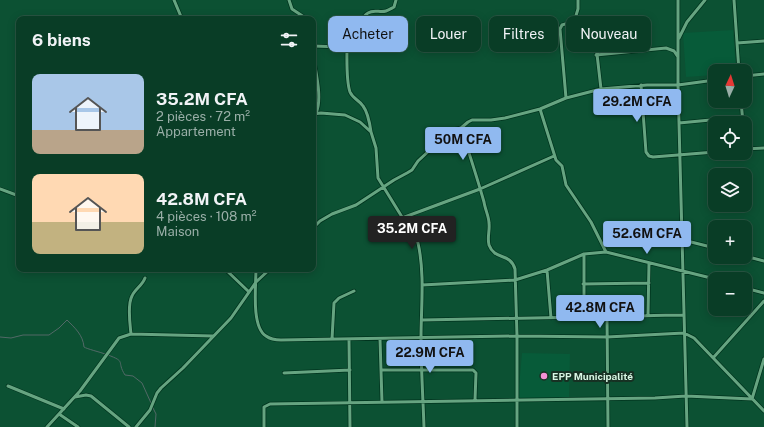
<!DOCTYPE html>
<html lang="fr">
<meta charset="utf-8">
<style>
:root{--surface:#093d26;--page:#12442e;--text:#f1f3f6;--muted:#99aea7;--line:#295643;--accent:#90b9f0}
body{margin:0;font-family:"Public Sans",sans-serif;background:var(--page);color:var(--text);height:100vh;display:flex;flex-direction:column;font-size:15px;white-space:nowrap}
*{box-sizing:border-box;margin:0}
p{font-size:13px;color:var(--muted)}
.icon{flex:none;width:22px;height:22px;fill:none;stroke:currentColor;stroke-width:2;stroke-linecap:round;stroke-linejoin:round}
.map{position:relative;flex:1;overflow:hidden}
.sheet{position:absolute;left:16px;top:16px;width:300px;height:256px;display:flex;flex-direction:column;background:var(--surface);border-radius:8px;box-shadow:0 2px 10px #0003,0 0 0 1px var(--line)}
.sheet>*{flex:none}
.hud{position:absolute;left:328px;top:16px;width:376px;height:36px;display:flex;gap:8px}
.needle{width:26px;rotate:4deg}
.tools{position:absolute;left:708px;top:64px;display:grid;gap:8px}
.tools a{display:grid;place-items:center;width:44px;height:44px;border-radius:8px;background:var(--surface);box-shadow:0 2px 10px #0003,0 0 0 1px var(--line);font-size:20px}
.price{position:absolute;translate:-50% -34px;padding:0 9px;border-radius:4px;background:var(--accent);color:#111;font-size:13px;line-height:26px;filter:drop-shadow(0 1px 2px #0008)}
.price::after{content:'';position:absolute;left:50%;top:24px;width:12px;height:9px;margin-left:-6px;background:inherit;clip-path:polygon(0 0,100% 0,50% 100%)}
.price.selected{background:#222;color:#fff}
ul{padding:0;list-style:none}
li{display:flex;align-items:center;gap:12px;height:100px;padding:0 16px}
li span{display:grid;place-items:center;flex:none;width:112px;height:80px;border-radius:8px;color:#555}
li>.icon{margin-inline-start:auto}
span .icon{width:48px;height:48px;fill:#fffc;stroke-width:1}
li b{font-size:17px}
h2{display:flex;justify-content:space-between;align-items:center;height:48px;padding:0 16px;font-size:17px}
.tag{padding:0 14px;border-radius:8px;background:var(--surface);box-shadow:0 2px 10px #0003,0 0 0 1px var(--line);font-size:14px;line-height:36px}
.tag.selected{background:var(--accent);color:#111}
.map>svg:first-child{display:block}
.built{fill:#075b39}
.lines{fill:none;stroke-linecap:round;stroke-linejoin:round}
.stream{stroke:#526967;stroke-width:1}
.minor-casing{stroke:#00341e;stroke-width:4.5}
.minor{stroke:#66a481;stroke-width:3}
.poi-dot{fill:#f391d6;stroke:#173123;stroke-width:1.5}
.labels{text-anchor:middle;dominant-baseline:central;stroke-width:4;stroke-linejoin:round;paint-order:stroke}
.poi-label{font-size:10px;font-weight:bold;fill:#d6f5e2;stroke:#173123;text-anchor:start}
</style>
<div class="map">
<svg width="764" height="427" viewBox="0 0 764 427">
<rect width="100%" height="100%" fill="#0c5133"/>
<path class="built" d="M733,30L736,71H715V75L686,77L683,33Z
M522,353L570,354L569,398L518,399Z"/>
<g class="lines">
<path class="stream" d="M0,337L11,338L23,335H49L59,328L67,320C75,328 83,335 84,347C87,349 100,352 105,354
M108,355C127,362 116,361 125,375L133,376L142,383L151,403
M152,406L156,414L155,427"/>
<defs>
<path id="minor" d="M174,0L182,19
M289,0L292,9L307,19
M678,0V85L687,427
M734,0L739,71
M574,22L578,9V0
M679,38L687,22L705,0
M737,43L764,41
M313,46C324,46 351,49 359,41C366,33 357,19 368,13C374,9 380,13 386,11C389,10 392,8 394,7L396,0
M347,46C347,58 346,81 350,92C353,99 359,100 363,106C367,111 370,125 371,132
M313,54C315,70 323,98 316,113
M596,55L666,48L674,51L678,57
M745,76L764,74
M641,85L646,152L649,156L653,157L715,152
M566,98L560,29L562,25C573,21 582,20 593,25L594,28L601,89
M741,101L743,123
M540,109L556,160L562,166L566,185L591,222L606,252
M313,114L321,113L345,115L360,122L371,132L376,148L378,178L418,243C425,274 421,307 421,338C421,368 423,398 424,427
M679,123L742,117
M461,128C469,153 477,177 484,202C485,209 489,217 489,223C490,231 487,237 489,245C495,261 510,252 515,269L517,336V427
M745,149L764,148
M0,189L19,196
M402,218L480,189L554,156
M313,228L320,221L332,214L356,205L394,180L407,173L412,170L418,161L432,148L441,135L448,131L461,128L468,122L472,120H491L505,118L540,109L566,98L601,89L647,85H678L715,80
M683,240L715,248
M584,254V317
M745,256L764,261
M225,269L248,291
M256,269C256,285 251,327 266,336C270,339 276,340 281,340L517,336L607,337L684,333L694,338L764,411
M547,270L551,318
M583,284L649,283
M422,285L515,280L547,270L584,254L606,252L715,279
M745,288L764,293
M648,315L649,263
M607,318L608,427
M422,320L584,317C617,318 650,315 683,315
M131,334C130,324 127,305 132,296C135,289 142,286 145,278
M332,339L334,303L339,298L354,291
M380,339L382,402
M349,340L350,427
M713,358L764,301
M381,370H473L476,373L475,400
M284,373L350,370
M8,386L64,409
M75,397L86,395L91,396L129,427
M59,414L78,427
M47,427L80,391L119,338L131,334L213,336
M136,427L150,410L157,393L161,388L183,368L231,318L256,282L270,269
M264,427V407L270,404L655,398L686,396L752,399L764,359"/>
</defs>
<use href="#minor" class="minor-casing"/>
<use href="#minor" class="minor"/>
</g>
<circle class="poi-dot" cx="544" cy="376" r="4"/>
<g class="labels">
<g class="poi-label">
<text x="552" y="376">EPP Municipalité</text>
</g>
</g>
</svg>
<div class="tools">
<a><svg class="needle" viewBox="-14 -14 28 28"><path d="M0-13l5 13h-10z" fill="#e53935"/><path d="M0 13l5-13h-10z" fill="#99aea7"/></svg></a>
<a><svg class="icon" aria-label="locate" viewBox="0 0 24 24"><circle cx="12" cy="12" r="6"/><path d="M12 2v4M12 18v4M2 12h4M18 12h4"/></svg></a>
<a><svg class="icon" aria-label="layers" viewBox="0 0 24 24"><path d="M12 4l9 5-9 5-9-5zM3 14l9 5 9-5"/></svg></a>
<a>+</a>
<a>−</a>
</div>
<b class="price" style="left:637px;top:123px">29.2M CFA</b>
<b class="price" style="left:463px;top:161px">50M CFA</b>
<b class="price selected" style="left:412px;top:250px">35.2M CFA</b>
<b class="price" style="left:647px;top:255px">52.6M CFA</b>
<b class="price" style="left:600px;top:329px">42.8M CFA</b>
<b class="price" style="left:430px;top:374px">22.9M CFA</b>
<div class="hud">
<a class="tag selected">Acheter</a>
<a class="tag">Louer</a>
<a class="tag">Filtres</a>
<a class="tag">Nouveau</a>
</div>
<section class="sheet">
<h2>6 biens<svg class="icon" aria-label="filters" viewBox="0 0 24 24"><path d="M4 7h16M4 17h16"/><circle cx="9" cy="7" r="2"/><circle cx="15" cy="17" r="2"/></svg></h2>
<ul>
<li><span style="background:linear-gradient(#a9c7e8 70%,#b9a48a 0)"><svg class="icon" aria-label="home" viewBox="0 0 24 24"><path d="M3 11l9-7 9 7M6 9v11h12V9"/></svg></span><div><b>35.2M CFA</b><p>2 pièces · 72 m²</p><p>Appartement</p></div></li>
<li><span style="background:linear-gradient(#ffd9b3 60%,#c2b280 0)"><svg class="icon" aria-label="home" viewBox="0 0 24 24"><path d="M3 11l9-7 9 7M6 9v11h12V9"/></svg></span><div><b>42.8M CFA</b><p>4 pièces · 108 m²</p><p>Maison</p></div></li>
</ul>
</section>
</div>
